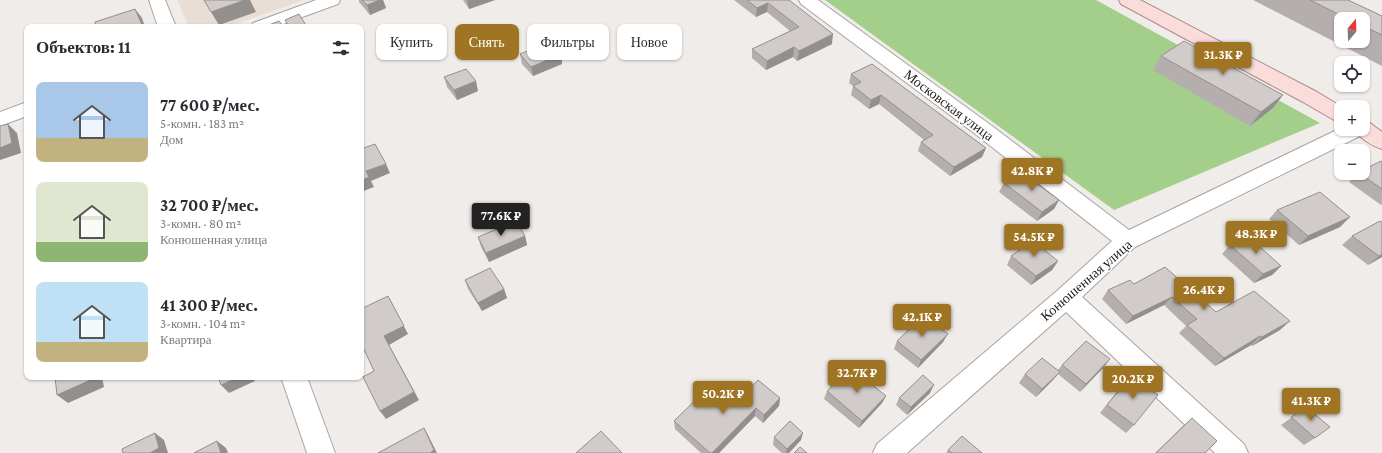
<!DOCTYPE html>
<html lang="ru">
<meta charset="utf-8">
<style>
:root{--surface:#fff;--page:#f2f2f3;--text:#2b2b33;--muted:#7c7c81;--accent:#9f7524}
body{margin:0;font-family:"Crimson Pro",serif;background:var(--page);color:var(--text);height:100vh;display:flex;flex-direction:column;font-size:15px;white-space:nowrap}
*{box-sizing:border-box;margin:0}
p{font-size:13px;color:var(--muted)}
.icon{flex:none;width:22px;height:22px;fill:none;stroke:currentColor;stroke-width:2;stroke-linecap:round;stroke-linejoin:round}
.map{position:relative;flex:1;overflow:hidden}
.panel{position:absolute;left:24px;top:24px;width:340px;height:356px;display:flex;flex-direction:column;background:var(--surface);border-radius:8px;box-shadow:0 1px 3px #0004}
.panel>*{flex:none}
.banner{position:absolute;left:376px;top:24px;width:380px;height:36px;display:flex;gap:8px}
.needle{width:26px;rotate:19deg}
.fabs{position:absolute;left:1334px;top:12px;display:grid;gap:8px}
.fabs a{display:grid;place-items:center;width:36px;height:36px;border-radius:8px;background:var(--surface);box-shadow:0 1px 3px #0004;font-size:20px}
.price{position:absolute;translate:-50% -34px;padding:0 9px;border-radius:4px;background:var(--accent);color:#fff;font-size:13px;line-height:26px;filter:drop-shadow(0 1px 2px #0008)}
.price::after{content:'';position:absolute;left:50%;top:24px;width:12px;height:9px;margin-left:-6px;background:inherit;clip-path:polygon(0 0,100% 0,50% 100%)}
.price.current{background:#222;color:#fff}
ul{padding:0;list-style:none}
li{display:flex;align-items:center;gap:12px;height:100px;padding:0 12px}
li span{display:grid;place-items:center;flex:none;width:112px;height:80px;border-radius:8px;color:#555}
li>.icon{margin-inline-start:auto}
span .icon{width:48px;height:48px;fill:#fffc;stroke-width:1}
li b{font-size:17px}
h2{display:flex;justify-content:space-between;align-items:center;height:48px;padding:0 12px;font-size:17px}
.tag{padding:0 14px;border-radius:8px;background:var(--surface);box-shadow:0 1px 3px #0004;font-size:14px;line-height:36px}
.tag.current{background:var(--accent);color:#fff}
.map>svg:first-child{display:block}
.built{fill:#e9ded6}
.green{fill:#a3cf8a}
.lines{fill:none;stroke-linecap:round;stroke-linejoin:round}
.minor-casing{stroke:#a7a4a1;stroke-width:2}
.major-casing{stroke:#ab8a89;stroke-width:2}
.minor{fill:#fff;fill-rule:evenodd}
.major{fill:#fadcdb;fill-rule:evenodd}
.wall{fill:#b4afae;fill-rule:evenodd}
.shaded-wall{fill:#928f8d}
.building{fill:#d1ccca;stroke:#928f8d}
.labels{text-anchor:middle;dominant-baseline:central;stroke-width:3;stroke-linejoin:round;paint-order:stroke}
.street-label{font-size:14px;fill:#1f1d1c;stroke:#fff}
</style>
<div class="map">
<svg width="1382" height="453" viewBox="0 0 1382 453">
<rect width="100%" height="100%" fill="#f0ece9"/>
<path class="built" d="M177,0H304L228,27H189Z"/>
<path class="green" d="M825,0H1096L1320,123L1114,210Z"/>
<g class="lines">
<defs>
<path id="minor" d="M149,0H165L176,27H158Z
M316,0H340L338,4L275,27H250L253,23Z
M799,0H818L988,123L1129,230L1341,128L1363,129L1364,124L1367,129L1364,134L1135,247L1082,297L1244,444L1248,453H1215L1066,312L907,453H873L877,444L1058,290L1112,241L974,133L801,4Z
M27,102V116L0,126V112Z
M281,377H307L335,453H307Z"/>
<path id="major" d="M1119,0H1140L1317,92L1342,107L1341,122L1334,120L1303,102L1121,4Z
M1363,121L1370,123L1382,132V149C1372,146 1359,138 1354,129H1363Z"/>
</defs>
<use href="#minor" class="minor-casing"/>
<use href="#major" class="major-casing"/>
<use href="#minor" class="minor"/>
<use href="#major" class="major"/>
</g>
<path class="wall" d="M359,0H383L386,8L370,15L359,2Z
M463,0H495L469,9Z
M734,0H789L832,44L797,61L793,57L766,70L752,58V49L790,31L767,12L756,17Z
M1253,0H1348L1382,16V66ZM1341,19H1363V41H1341Z
M520,54H561L562,64L533,76L522,64Z
M1161,56L1283,95L1273,108L1250,126L1153,70Z
M851,74L986,148L982,157L950,176L918,151L921,142L924,140L879,104L869,109L851,95L853,86L849,83Z
M444,77L478,91L457,100L447,87Z
M1382,162V204L1381,205L1349,182L1358,173H1363Z
M1004,183L1059,200L1054,209L1037,221L999,192Z
M1277,210L1340,227L1299,245L1269,219Z
M525,236L527,245L489,262L481,247L478,237Z
M1352,236L1382,257L1368,265L1342,245Z
M1230,245L1281,266L1272,275L1254,283L1222,254Z
M1011,256L1058,261L1052,270L1031,285L1007,265Z
M465,280L504,289L507,298L482,311L468,289Z
M1134,284L1216,312L1280,330L1252,346L1251,345L1215,366L1179,333L1186,326L1164,305L1126,324L1102,299L1108,290Z
M897,341L943,342L918,368L894,349Z
M1062,365L1104,367L1080,392L1058,374L1053,380L1036,397L1019,383L1025,374L1058,370Z
M1131,376L1134,425L1126,433L1100,413L1123,384Z
M827,391L886,396L882,403L859,428L824,399Z
M930,393L907,415L896,405L899,398Z
M780,398L779,406L763,423L755,416L719,453H701L675,429L674,421L732,407Z
M1306,407L1315,438L1304,445L1281,425Z
M1192,418L1205,453H1155L1183,426Z
M774,437L801,440L789,453H782L773,445Z
M948,450L982,453H946Z"/>
<path class="shaded-wall" d="M245,0H250L256,12L219,25L211,12Z
M380,0H383L386,8L370,15L367,5Z
M467,0H495L469,9Z
M768,3L767,12L756,17L757,8Z
M135,9L142,18L145,27H143Z
M833,34L832,44L797,61L799,51Z
M794,47L793,57L766,70L767,61Z
M561,54L562,64L533,76L531,67Z
M476,81L478,91L457,100L454,90Z
M881,95L879,104L869,109L871,100Z
M1283,95L1273,108L1250,126L1261,112Z
M8,124L17,133L21,153L0,160V148Z
M986,148L982,157L950,176L954,167Z
M386,164L390,173L371,181L374,187L361,192V181L366,171Z
M1059,200L1054,209L1037,221L1042,212Z
M1350,217L1340,227L1299,245L1308,236Z
M525,236L527,245L489,262L486,253Z
M1382,254V257L1368,265L1379,256Z
M1058,261L1052,270L1031,285L1036,276Z
M1281,266L1272,275L1254,283L1263,274Z
M504,289L507,298L482,311L478,303Z
M388,296L408,334L389,345L419,400L386,419L380,411L384,336Z
M1172,297L1164,305L1126,324L1133,316Z
M1290,321L1280,330L1252,346L1262,337Z
M948,334L943,342L918,368L921,360Z
M1260,336L1251,345L1215,366L1224,358Z
M1110,359L1104,367L1080,392L1086,384Z
M1060,372L1053,380L1036,397L1042,389Z
M93,377H102L104,387L68,403L57,395Z
M238,377H253L255,381L229,393L221,385Z
M934,385L930,393L907,415L911,407Z
M886,396L882,403L859,428L862,421Z
M780,398L779,406L763,423L764,415Z
M756,408L755,416L719,453H712Z
M424,428L428,435L437,453H432Z
M155,433L164,440L168,453H150Z
M803,433L801,440L789,453H786L787,449Z
M217,441L226,448L228,453H221Z"/>
<path class="building" d="M204,0H245L211,12Z
M362,0H380L367,5Z
M747,0H789L833,34L799,51L794,47L767,61L752,49L799,27L768,3L757,8Z
M1310,0H1348L1382,16V35L1363,26V19H1348Z
M135,9L143,27H96L95,22Z
M299,14L307,27H289L285,20Z
M279,21L284,27H264Z
M1184,41L1283,95L1261,112L1161,56Z
M549,42L561,54L531,67L520,54Z
M872,64L986,148L954,167L921,142L933,135L881,95L871,100L853,86L861,82L851,74Z
M466,69L476,81L454,90L444,77Z
M27,115V124L25,116Z
M8,124L12,143L0,148V126Z
M375,144L386,164L366,171L369,177L361,181V149Z
M1381,161L1382,162V189L1359,173H1363V170Z
M1021,172L1059,200L1042,212L1004,183Z
M1320,192L1350,217L1308,236L1277,210Z
M516,221L525,236L486,253L478,237Z
M1380,221L1382,222V254L1379,256L1352,236Z
M1249,237L1281,266L1263,274L1230,245Z
M1033,241L1058,261L1036,276L1011,256Z
M1165,267L1216,312L1254,291L1290,321L1262,337L1260,336L1224,358L1187,325L1197,319L1172,297L1133,316L1108,290L1130,280L1134,284Z
M490,268L504,289L478,303L465,280Z
M388,296L404,326L384,336L414,392L380,411L363,377L374,371L361,343V309Z
M923,316L948,334L921,360L897,341Z
M1086,341L1110,359L1086,384L1062,365Z
M1042,358L1060,372L1042,389L1025,374Z
M851,368L886,396L862,421L827,391Z
M923,375L934,385L911,407L899,398Z
M1131,376L1158,395L1134,425L1107,405Z
M55,377H93V379L57,395Z
M218,377H238L221,385Z
M758,380L780,398L764,415L756,408L712,453H710L674,421L709,387L732,407Z
M1306,407L1330,427L1315,438L1291,417Z
M1192,418L1217,441L1205,453H1156Z
M790,421L803,433L787,449L774,437Z
M424,428L434,450L431,452L432,453H378Z
M601,431L622,453H576Z
M155,433L159,448L150,453H123L122,449Z
M962,436L982,453H952L948,450Z
M217,441L221,453H194Z
M800,447L807,453H794Z"/>
<g class="labels">
<g class="street-label">
<text transform="translate(949 105) rotate(37)">Московская улица</text>
<text transform="translate(1086 280) rotate(-41)">Конюшенная улица</text>
</g>
</g>
</svg>
<div class="fabs">
<a><svg class="needle" viewBox="-14 -14 28 28"><path d="M0-13l5 13h-10z" fill="#e53935"/><path d="M0 13l5-13h-10z" fill="#7c7c81"/></svg></a>
<a><svg class="icon" aria-label="locate" viewBox="0 0 24 24"><circle cx="12" cy="12" r="6"/><path d="M12 2v4M12 18v4M2 12h4M18 12h4"/></svg></a>
<a>+</a>
<a>−</a>
</div>
<b class="price" style="left:1223px;top:76px">31.3K ₽</b>
<b class="price" style="left:1032px;top:192px">42.8K ₽</b>
<b class="price current" style="left:501px;top:237px">77.6K ₽</b>
<b class="price" style="left:1256px;top:255px">48.3K ₽</b>
<b class="price" style="left:1034px;top:258px">54.5K ₽</b>
<b class="price" style="left:1204px;top:311px">26.4K ₽</b>
<b class="price" style="left:922px;top:338px">42.1K ₽</b>
<b class="price" style="left:857px;top:394px">32.7K ₽</b>
<b class="price" style="left:1133px;top:400px">20.2K ₽</b>
<b class="price" style="left:723px;top:415px">50.2K ₽</b>
<b class="price" style="left:1311px;top:422px">41.3K ₽</b>
<div class="banner">
<a class="tag">Купить</a>
<a class="tag current">Снять</a>
<a class="tag">Фильтры</a>
<a class="tag">Новое</a>
</div>
<section class="panel">
<h2>Объектов: 11<svg class="icon" aria-label="filters" viewBox="0 0 24 24"><path d="M4 7h16M4 17h16"/><circle cx="9" cy="7" r="2"/><circle cx="15" cy="17" r="2"/></svg></h2>
<ul>
<li><span style="background:linear-gradient(#a9c7e8 70%,#c2b280 0)"><svg class="icon" aria-label="home" viewBox="0 0 24 24"><path d="M3 11l9-7 9 7M6 9v11h12V9"/></svg></span><div><b>77 600 ₽/мес.</b><p>5-комн. · 183 m²</p><p>Дом</p></div></li>
<li><span style="background:linear-gradient(#dfe7d0 75%,#8fb573 0)"><svg class="icon" aria-label="home" viewBox="0 0 24 24"><path d="M3 11l9-7 9 7M6 9v11h12V9"/></svg></span><div><b>32 700 ₽/мес.</b><p>3-комн. · 80 m²</p><p>Конюшенная улица</p></div></li>
<li><span style="background:linear-gradient(#bfe0f5 75%,#c2b280 0)"><svg class="icon" aria-label="home" viewBox="0 0 24 24"><path d="M3 11l9-7 9 7M6 9v11h12V9"/></svg></span><div><b>41 300 ₽/мес.</b><p>3-комн. · 104 m²</p><p>Квартира</p></div></li>
</ul>
</section>
</div>
